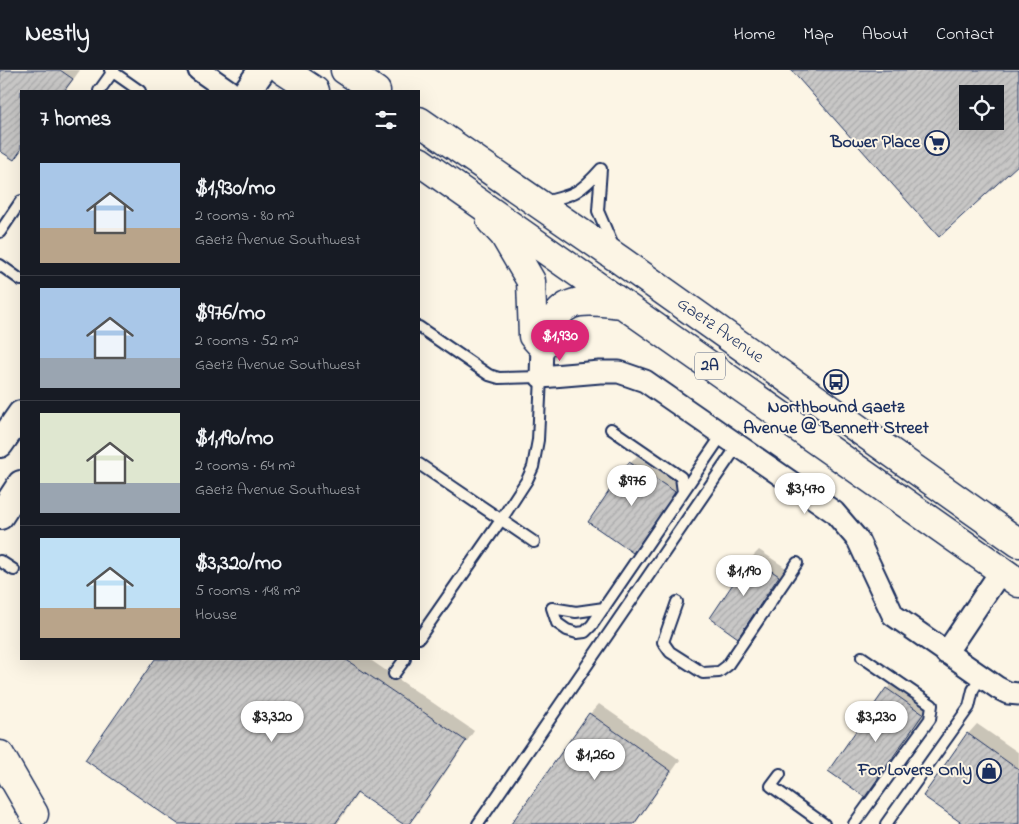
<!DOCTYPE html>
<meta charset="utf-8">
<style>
:root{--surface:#171b24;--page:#242831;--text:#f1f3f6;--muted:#9ea1a6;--line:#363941;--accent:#db2777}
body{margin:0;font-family:"Indie Flower",sans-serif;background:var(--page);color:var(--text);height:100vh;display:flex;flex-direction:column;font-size:19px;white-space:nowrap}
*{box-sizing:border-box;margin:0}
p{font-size:16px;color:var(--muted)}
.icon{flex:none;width:28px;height:28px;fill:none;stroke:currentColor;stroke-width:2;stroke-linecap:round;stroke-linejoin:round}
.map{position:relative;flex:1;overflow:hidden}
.details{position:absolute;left:20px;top:20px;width:400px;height:570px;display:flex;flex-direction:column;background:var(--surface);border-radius:0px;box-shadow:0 5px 20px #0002}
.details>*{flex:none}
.tools{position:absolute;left:959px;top:15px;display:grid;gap:10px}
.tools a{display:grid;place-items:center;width:45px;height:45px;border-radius:0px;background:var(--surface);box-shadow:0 5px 20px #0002;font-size:25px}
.price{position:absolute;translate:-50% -42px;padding:0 11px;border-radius:18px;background:#fff;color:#222;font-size:16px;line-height:32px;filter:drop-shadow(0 1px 2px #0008)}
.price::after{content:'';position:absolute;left:50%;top:30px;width:15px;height:11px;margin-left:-8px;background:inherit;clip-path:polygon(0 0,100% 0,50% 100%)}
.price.on{background:var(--accent);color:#fff}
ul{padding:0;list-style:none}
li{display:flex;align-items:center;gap:15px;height:125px;padding:0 20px}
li+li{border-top:1px solid var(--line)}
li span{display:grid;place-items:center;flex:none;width:140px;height:100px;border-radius:0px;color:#555}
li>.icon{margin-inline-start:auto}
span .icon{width:60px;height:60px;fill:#fffc;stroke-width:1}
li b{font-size:21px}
h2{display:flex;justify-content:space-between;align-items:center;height:60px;padding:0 20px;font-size:21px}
header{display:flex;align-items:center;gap:30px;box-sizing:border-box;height:70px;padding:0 25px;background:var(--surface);border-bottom:1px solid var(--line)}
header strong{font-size:24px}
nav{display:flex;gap:28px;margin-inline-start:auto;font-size:18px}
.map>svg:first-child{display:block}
.shadow{fill:#0003}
.building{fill:url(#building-hatch);stroke:#1b2f5e;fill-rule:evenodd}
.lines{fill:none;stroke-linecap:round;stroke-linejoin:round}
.service-casing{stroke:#1b2f5e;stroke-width:14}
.minor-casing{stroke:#1b2f5e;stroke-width:25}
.tertiary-casing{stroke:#1b2f5e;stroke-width:30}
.secondary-casing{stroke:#1b2f5e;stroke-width:31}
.primary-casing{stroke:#1b2f5e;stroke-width:31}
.service{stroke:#fcf5e5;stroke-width:10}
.minor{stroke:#fcf5e5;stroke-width:21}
.tertiary{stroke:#fcf5e5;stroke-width:26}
.secondary{stroke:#fcf5e5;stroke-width:28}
.primary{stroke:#fcf5e5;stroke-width:28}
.labels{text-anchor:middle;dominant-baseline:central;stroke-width:4;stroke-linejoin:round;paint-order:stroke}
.shield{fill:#fcf5e5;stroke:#5e6a86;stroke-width:1}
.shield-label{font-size:16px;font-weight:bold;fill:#1b2f5e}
.poi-label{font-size:18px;font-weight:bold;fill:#1b2f5e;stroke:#fcf5e5;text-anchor:end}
.street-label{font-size:18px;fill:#1b2f5e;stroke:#fcf5e5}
</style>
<header>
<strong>Nestly</strong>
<nav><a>Home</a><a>Map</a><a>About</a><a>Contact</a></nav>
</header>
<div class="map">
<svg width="1019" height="754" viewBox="0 0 1019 754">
<defs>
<pattern id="building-hatch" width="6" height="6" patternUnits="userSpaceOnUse" patternTransform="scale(1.25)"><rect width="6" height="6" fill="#c8c7c6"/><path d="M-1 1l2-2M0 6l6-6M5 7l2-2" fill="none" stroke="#ababac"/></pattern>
</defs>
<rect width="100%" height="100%" fill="#fcf5e5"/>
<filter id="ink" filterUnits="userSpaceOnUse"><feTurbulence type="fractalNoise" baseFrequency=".02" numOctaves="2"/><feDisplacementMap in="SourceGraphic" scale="10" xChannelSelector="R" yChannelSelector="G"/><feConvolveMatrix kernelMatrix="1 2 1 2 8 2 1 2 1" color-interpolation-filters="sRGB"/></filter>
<g filter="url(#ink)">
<path class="shadow" d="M0,0H80L65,21H21V81L14,89L0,79Z
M637,386L683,416L640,474L633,482L630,393Z
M759,480L786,498L745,559L738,566L711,547L752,487Z
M156,589H369L474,661L416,746L408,754H405L359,722L337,754H181L87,690Z
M896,609L932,634L875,716L865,726L887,619Z
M599,634L680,690L635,754H513L590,644Z
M977,654L1019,683V754H965L968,664Z"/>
<path class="building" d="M0,0H60L73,9L64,21H21V80L14,90L0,81Z
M791,0H1019V94L939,167ZM968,24H995V51H968Z
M629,392L677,423L633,483L588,452Z
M751,487L779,506L738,568L710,548Z
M155,589H345L466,671L409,754H403L357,723L335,754H178L85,690Z
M886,618L923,644L865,727L828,701Z
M589,643L671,701L634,754H511Z
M967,663L1019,700V754H963L923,726Z"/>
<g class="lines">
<defs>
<path id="service" d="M110,0L140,21
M99,21L114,0
M601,99L598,141L614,178
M543,132C574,125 580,123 601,99
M0,162L21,131
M0,195L21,210
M419,257L489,305L499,308L541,307L538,370L533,397L527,410L501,450L419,568
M611,359L681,407L683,422
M419,394L534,472
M0,491L14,500
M677,532L663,572L670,582L703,603L719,602L727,596L797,493
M552,538L557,553L567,560L577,563L585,562L592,555L722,365
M552,538L576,542L604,538
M394,604L405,589
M780,704L771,716L824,754
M478,754L738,375
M854,754L930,649L932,635L862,587
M886,754L969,637L973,620L981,607"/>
<path id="minor" d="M199,0L229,21
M542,276L541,307L600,302H619L645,311L834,442L858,470L893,545L998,618L1008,623L1019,624
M946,583L1001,501"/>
<path id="tertiary" d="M247,21L262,0
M0,374L21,344
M0,446L21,414"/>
<path id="secondary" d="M0,685L34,744"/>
<path id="primary" d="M283,0L315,21
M345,0L376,21
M419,51L620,190L1019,473
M419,91L1019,513
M491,151L504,165L531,211L533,266L542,276C545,273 548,269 550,266C552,262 551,256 554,251C567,224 597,232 622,234"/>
</defs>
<use href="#service" class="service-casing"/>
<use href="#minor" class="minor-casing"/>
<use href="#tertiary" class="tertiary-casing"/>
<use href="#secondary" class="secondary-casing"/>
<use href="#primary" class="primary-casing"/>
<use href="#service" class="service"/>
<use href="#minor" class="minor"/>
<use href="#tertiary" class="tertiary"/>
<use href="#secondary" class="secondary"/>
<use href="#primary" class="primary"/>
</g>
</g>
<defs>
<symbol id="supermarket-ring" viewBox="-11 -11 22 22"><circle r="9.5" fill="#fcf5e5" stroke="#1b2f5e" stroke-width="1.5"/><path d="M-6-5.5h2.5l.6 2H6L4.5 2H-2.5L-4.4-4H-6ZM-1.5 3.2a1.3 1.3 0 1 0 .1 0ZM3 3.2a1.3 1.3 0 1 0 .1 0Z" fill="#1b2f5e"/></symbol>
<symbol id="bus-ring" viewBox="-11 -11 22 22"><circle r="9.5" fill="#fcf5e5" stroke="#1b2f5e" stroke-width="1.5"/><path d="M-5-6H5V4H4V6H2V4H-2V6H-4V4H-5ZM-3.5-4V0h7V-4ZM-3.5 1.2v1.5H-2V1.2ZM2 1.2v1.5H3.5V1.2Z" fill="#1b2f5e"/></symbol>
<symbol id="shop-ring" viewBox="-11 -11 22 22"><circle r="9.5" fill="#fcf5e5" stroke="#1b2f5e" stroke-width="1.5"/><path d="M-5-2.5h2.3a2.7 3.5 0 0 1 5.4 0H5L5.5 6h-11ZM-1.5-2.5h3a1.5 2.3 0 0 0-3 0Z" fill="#1b2f5e"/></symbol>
</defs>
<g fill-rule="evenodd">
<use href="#supermarket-ring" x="923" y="59" width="28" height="28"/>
<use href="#bus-ring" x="822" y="298" width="28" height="28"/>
<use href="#shop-ring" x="975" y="687" width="28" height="28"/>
</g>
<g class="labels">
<rect class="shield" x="695" y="282.5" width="30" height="27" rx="4"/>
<g class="shield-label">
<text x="710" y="296">2A</text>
</g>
<g class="poi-label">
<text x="920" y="73">Bower Place</text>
<text x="836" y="338" text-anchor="middle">Northbound Gaetz<tspan x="836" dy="21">Avenue @ Bennett Street</tspan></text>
<text x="972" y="701">For Lovers Only</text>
</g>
<g class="street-label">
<text transform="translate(720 261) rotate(35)">Gaetz Avenue</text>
</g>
</g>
</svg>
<div class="tools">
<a><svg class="icon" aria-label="locate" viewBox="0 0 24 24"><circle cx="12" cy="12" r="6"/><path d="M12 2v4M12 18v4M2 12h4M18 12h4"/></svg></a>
</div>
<b class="price on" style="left:560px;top:292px">$1,930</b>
<b class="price" style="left:632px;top:437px">$976</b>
<b class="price" style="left:805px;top:445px">$3,470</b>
<b class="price" style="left:744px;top:527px">$1,190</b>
<b class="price" style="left:272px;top:673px">$3,320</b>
<b class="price" style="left:876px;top:673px">$3,230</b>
<b class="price" style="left:595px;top:711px">$1,260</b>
<section class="details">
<h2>7 homes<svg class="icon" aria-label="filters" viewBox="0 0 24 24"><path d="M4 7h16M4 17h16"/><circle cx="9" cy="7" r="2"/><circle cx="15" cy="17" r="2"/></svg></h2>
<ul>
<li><span style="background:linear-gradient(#a9c7e8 65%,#b9a48a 0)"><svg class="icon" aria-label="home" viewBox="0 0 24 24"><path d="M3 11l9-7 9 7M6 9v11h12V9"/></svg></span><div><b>$1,930/mo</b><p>2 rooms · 80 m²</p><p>Gaetz Avenue Southwest</p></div></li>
<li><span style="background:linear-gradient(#a9c7e8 70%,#9aa5b1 0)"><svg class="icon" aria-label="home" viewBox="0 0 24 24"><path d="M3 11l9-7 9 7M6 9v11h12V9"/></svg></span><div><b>$976/mo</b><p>2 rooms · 52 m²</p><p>Gaetz Avenue Southwest</p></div></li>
<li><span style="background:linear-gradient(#dfe7d0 70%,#9aa5b1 0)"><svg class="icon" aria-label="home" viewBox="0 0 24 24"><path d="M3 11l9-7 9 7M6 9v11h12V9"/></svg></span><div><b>$1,190/mo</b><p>2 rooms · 64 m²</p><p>Gaetz Avenue Southwest</p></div></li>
<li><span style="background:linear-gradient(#bfe0f5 70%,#b9a48a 0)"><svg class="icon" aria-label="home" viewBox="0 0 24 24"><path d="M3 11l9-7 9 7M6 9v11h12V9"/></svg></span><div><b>$3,320/mo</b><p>5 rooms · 148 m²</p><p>House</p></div></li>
</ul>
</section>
</div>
